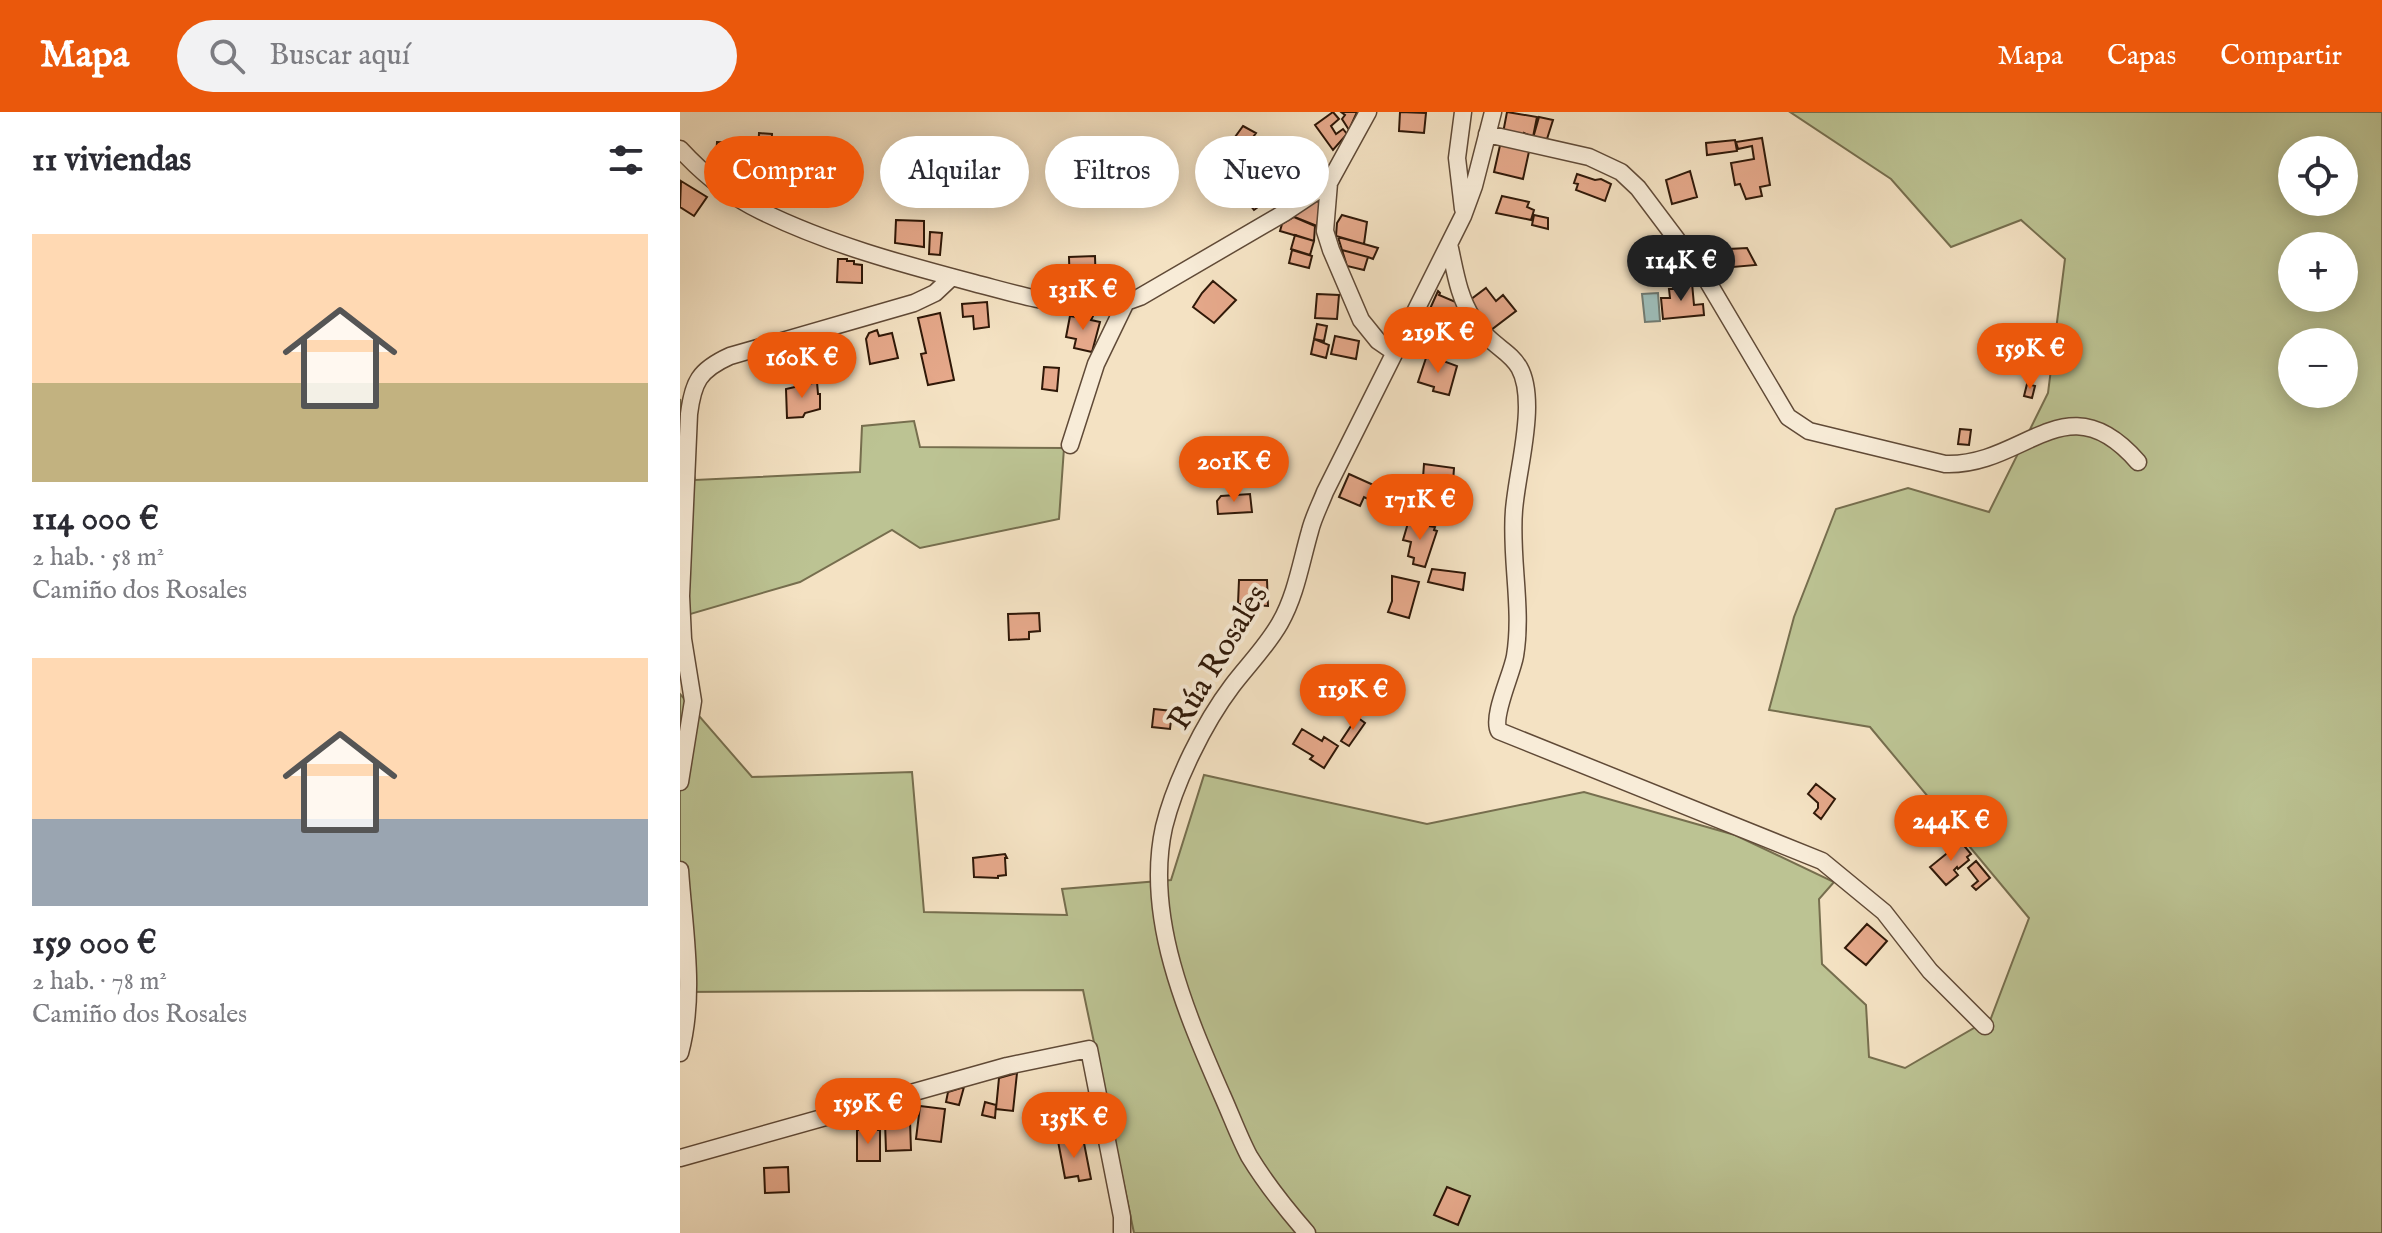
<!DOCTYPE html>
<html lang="es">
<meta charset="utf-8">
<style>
:root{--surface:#fff;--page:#f2f2f3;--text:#2b2b33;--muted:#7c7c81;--accent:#ea580c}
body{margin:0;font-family:"IM FELL English",serif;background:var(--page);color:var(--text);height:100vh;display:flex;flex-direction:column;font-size:30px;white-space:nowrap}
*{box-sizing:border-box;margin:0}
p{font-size:26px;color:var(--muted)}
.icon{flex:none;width:44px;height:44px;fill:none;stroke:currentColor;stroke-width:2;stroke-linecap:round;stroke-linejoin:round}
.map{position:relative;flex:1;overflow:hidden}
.drawer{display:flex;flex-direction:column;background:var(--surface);width:680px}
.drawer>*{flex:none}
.banner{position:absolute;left:24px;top:24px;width:760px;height:72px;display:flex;gap:16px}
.tools{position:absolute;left:1598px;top:24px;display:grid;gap:16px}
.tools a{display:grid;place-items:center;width:80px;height:80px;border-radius:50%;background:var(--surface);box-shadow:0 4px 20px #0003;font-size:40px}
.price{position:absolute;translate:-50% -68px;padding:0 18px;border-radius:28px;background:var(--accent);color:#fff;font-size:26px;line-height:52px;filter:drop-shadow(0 2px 4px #0008)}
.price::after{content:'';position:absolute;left:50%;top:48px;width:24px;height:18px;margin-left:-12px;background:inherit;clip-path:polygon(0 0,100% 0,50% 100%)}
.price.on{background:#222;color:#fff}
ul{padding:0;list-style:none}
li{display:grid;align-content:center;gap:16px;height:424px;padding:0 32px}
li span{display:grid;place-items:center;height:248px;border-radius:0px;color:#555}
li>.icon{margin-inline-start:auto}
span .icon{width:144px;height:144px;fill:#fffc;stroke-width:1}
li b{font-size:34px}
h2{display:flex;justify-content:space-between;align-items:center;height:96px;padding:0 32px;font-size:34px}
.tag{padding:0 28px;border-radius:36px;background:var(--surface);box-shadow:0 4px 20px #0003;font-size:28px;line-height:72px}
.tag.on{background:var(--accent);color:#fff}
header{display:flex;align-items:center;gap:48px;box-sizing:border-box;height:112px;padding:0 40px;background:var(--accent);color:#fff}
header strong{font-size:38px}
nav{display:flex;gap:44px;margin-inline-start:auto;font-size:28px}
.search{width:560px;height:72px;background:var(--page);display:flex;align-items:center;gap:20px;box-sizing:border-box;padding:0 28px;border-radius:44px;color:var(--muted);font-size:30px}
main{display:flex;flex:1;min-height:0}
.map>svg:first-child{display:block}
.green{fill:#bcc393;stroke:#766e4e;stroke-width:2;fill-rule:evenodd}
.water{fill:#9dbdb9;stroke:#717b72;stroke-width:2}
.building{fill:#e5a88a;stroke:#2f1808;stroke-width:2}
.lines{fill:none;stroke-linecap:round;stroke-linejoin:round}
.minor-casing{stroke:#604a37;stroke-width:19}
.minor{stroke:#f8ecd8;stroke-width:16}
.labels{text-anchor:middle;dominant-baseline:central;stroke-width:8;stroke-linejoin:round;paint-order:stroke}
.street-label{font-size:32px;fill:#2f1808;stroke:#f8ecd8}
</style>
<header>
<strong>Mapa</strong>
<div class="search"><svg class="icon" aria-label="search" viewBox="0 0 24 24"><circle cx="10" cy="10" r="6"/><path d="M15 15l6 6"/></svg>Buscar aquí</div>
<nav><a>Mapa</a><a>Capas</a><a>Compartir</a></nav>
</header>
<main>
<section class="drawer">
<h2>11 viviendas<svg class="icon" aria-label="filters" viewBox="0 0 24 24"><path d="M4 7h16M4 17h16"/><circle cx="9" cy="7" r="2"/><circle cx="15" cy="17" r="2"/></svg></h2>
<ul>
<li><span style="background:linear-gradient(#ffd9b3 60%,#c2b280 0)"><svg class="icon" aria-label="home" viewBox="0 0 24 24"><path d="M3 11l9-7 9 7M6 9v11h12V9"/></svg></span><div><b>114 000 €</b><p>2 hab. · 58 m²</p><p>Camiño dos Rosales</p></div></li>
<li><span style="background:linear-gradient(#ffd9b3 65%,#9aa5b1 0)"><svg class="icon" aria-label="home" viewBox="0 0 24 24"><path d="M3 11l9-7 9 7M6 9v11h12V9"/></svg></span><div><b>159 000 €</b><p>2 hab. · 78 m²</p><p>Camiño dos Rosales</p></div></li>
</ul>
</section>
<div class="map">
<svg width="1702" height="1121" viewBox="0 0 1702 1121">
<rect width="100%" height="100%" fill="#f4e2c3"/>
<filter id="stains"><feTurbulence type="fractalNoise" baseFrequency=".0025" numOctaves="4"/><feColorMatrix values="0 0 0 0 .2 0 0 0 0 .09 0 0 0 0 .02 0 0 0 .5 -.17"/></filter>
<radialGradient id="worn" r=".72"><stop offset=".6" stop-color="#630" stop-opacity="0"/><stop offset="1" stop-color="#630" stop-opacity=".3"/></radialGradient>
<path class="green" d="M1110,0H1702V1121H454L403,878L0,880V582L72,665L232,660L244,800L387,803L382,777L491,768L524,663L747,712L904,680L1055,723L1154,770L1139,787L1142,852L1186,893L1189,945L1225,956L1311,906L1349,806L1190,615L1089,598L1114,505L1156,397L1228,376L1309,400L1368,281L1385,147L1341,108L1271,135L1211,67ZM1612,38H1664V90H1612ZM1612,134H1664V186H1612ZM1612,230H1664V282H1612Z
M0,287L15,368L180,360L182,314L234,309L240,335L384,336L379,407L240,436L212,418L120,470L0,505Z"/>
<path class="water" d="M978,181L980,209L965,210L962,182Z"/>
<path class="building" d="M653,0L659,7L651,14L656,22L663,17L667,22L653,38L635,13Z
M661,0H677L669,18L662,7L665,3Z
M720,0L746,1L744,21L719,19Z
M827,0L857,5L853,25L844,21L843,25L823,21Z
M859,5L873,8L867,27L853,26Z
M563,14L576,21L562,40L550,32Z
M79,21L92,22L91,44L78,43Z
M1082,26L1090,73L1080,75L1082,84L1066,87L1060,72L1055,73L1051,51L1074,47L1072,34L1058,37L1056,30Z
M1055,28L1057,39L1027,43L1026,31Z
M821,29L850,35L843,67L814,60Z
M37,30L54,31L53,46L47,45V49L36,45Z
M633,54L643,63L632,73L622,64Z
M1010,59L1017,85L992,92L986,68Z
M581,61L596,81L589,87L591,90L587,93L585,90L574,98L558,78Z
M897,62L915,68L921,67L931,72L925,89L896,78L898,72L894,71Z
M124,64V86L102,88L99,70Z
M1,69L27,85L14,104L0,95Z
M822,84L849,90L847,95L854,98L851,108L816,101Z
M633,87L641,91L637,114L612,104Z
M662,103L687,110L684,132L656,124L657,111Z
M854,103L868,106V117L852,113Z
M614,105L635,114L634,129L600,119L602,112Z
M216,108L244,109V135L215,131Z
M250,120L262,121L260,143L249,142Z
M615,123L634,129L630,143L611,137Z
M658,125L684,132L698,136L693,147L688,145L662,138Z
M1067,136L1076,153L1053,155L1049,137Z
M612,138L632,144L629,156L609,151Z
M662,138L688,145L684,158L667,154Z
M415,144L416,177L390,178L389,145Z
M158,147H167V149H174V152L182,153V171L157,170Z
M533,169L556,188L534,211L513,195L522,181Z
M1012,171L1014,193L1023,192L1024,203L983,207L981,186H990L989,177H996L995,173Z
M806,176L816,189L823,183L836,199L811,218L790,188Z
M758,179L760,181L759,183L778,191L785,204L758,207L757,202L749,199Z
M637,182L659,183L657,207L635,206Z
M307,190L309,215L294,217L293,204L283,205L282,192Z
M409,199L415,200L411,208L420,210L412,240L394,236L396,227L386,225L390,204L408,207Z
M260,201L274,268L248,273L241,242L246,241L238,206Z
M637,212L647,214L644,229L634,227Z
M197,218L199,224L212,221L218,246L190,252L186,227L189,221Z
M655,224L679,229L676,247L651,242Z
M634,227L649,233L646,246L631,242Z
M747,243L777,254L769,283L753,279L754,275L738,270Z
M364,255L379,256L377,279L362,277Z
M137,270L138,282H140V297L125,301L123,305L107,306L106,277Z
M1347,272L1355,274L1352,286L1344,284Z
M1280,317L1291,318L1289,333L1278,332Z
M744,352L774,356L773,370L743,366Z
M669,362L698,375L692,389L684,385L680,394L659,385Z
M570,382L572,400L538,402L537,389L541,384Z
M728,411L755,415L754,418L757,419L745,455L733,452L734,446L728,444L731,430L723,428Z
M752,457L785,461L783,478L748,470Z
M712,464L739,470L729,506L708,500L712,489Z
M559,468H587L588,494L573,493V498L560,497V492H558Z
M359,501L360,519L349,520V527L329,528L328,502Z
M474,597L492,599L490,617L472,615Z
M677,605L685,611L669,634L661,629Z
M622,617L642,629L644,625L658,634L644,656L630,647L633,644L613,632Z
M1136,672L1155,687L1141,707L1134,701L1138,696V691L1128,682Z
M1281,730L1291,742L1287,745L1289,748L1278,757L1277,755L1274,758L1278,763L1266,773L1250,755Z
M325,742L327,746H325L326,763L318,764V766L294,765L293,746Z
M1296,749L1310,766L1296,778L1292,774L1298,769L1288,756Z
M1187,812L1207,829L1186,853L1165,836Z
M337,961L333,999L316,997L319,966Z
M284,975L279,993L266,990L268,980Z
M305,990L316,993L315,1006L302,1003Z
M240,994L265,997L261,1030L236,1027Z
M230,1009L231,1038L206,1039L205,1010Z
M177,1018H200V1049H177Z
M395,1026L396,1032L404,1031L411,1067L399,1069L398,1064L385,1066L378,1029Z
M108,1055L109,1080L85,1081L84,1056Z
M767,1075L790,1084L778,1113L754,1103Z"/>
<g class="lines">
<defs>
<path id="minor" d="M688,0L649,71L645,119L651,138L681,208L698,229L714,240
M807,22L909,45L941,60L958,76L1025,165L1108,305L1129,319L1265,352C1345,355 1386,267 1458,350
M0,37C23,62 50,84 81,99C148,132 222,152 294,171C329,180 364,191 401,193C422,195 441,193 460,185L604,101L649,71
M783,97L777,46L783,0
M769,132C775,158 778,184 793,207C818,247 847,235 847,295C847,329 837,364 834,398C830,446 843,496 835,544C832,562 811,605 819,619L1142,749L1204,800L1250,859L1305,914
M390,333L416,252L445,192
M0,670L13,589L3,527L1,484L9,302C13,270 19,258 50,244L234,191L255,181L272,165
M0,758C4,818 16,882 0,941
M0,1046L327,954L409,937L442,1105V1121
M627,1121C606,1097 586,1072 569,1044C559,1025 551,1003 542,983C507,903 464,805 484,715C495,670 524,611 552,574C568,553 587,534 600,511C616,483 621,450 630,419C633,406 640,393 645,380L783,104L794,74L813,0"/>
</defs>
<use href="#minor" class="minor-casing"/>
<use href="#minor" class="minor"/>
</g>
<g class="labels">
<g class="street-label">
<text transform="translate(539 546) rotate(-59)">Rúa Rosales</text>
</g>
</g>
<rect width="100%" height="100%" filter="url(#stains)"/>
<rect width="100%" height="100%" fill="url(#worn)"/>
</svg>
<div class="tools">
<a><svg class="icon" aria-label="locate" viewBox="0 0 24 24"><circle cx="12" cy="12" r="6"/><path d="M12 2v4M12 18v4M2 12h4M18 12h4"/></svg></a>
<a>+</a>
<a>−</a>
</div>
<b class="price on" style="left:1001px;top:191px">114K €</b>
<b class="price" style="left:403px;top:220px">131K €</b>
<b class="price" style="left:758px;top:263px">219K €</b>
<b class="price" style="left:1350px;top:279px">159K €</b>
<b class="price" style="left:122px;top:288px">160K €</b>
<b class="price" style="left:554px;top:392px">201K €</b>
<b class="price" style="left:740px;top:430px">171K €</b>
<b class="price" style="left:673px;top:620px">119K €</b>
<b class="price" style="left:1271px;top:751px">244K €</b>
<b class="price" style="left:188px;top:1034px">159K €</b>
<b class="price" style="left:394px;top:1048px">135K €</b>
<div class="banner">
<a class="tag on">Comprar</a>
<a class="tag">Alquilar</a>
<a class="tag">Filtros</a>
<a class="tag">Nuevo</a>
</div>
</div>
</main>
